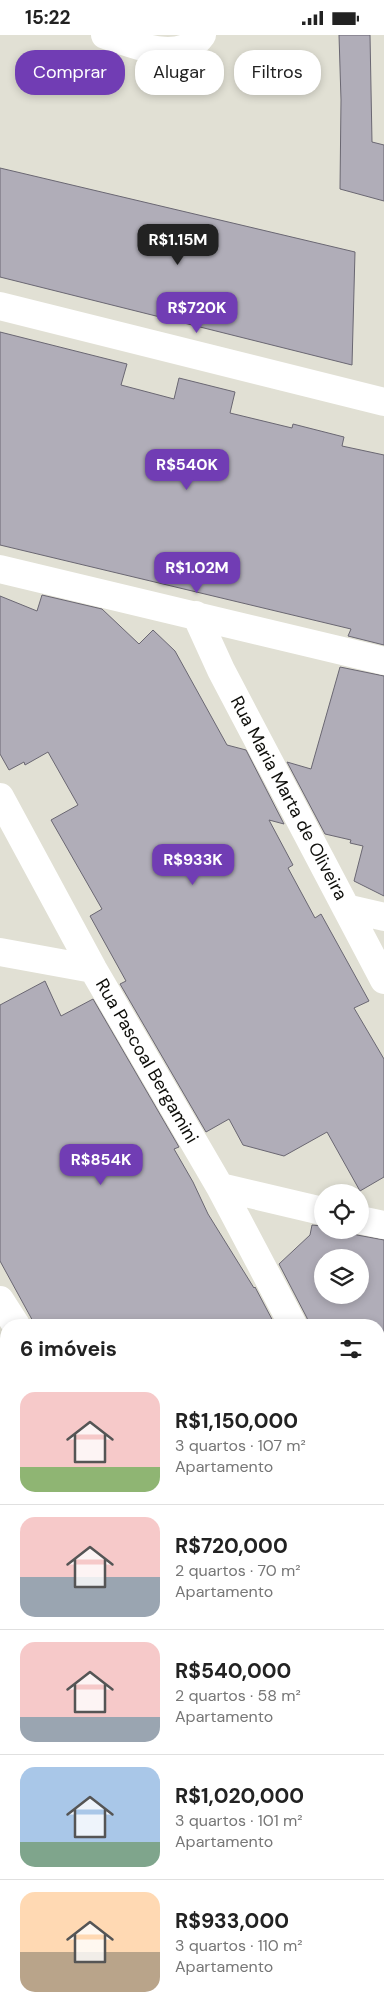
<!DOCTYPE html>
<html lang="pt">
<meta charset="utf-8">
<style>
:root{--surface:#fff;--page:#f2f2f2;--text:#222;--muted:#767676;--line:#e0e0e0;--accent:#713db4}
body{margin:0;font-family:"DM Sans",sans-serif;background:var(--page);color:var(--text);height:100vh;display:flex;flex-direction:column;font-size:19px;white-space:nowrap}
*{box-sizing:border-box;margin:0}
p{font-size:16px;color:var(--muted)}
.icon{flex:none;width:28px;height:28px;fill:none;stroke:currentColor;stroke-width:2;stroke-linecap:round;stroke-linejoin:round}
.map{position:relative;flex:1;overflow:hidden}
.panel{position:absolute;left:0px;top:1284px;width:385px;height:696px;display:flex;flex-direction:column;background:var(--surface);border-radius:20px 20px 0 0;box-shadow:0 2px 8px #0003}
.panel>*{flex:none}
.hud{position:absolute;left:15px;top:15px;width:355px;height:45px;display:flex;gap:10px}
.tools{position:absolute;left:314px;top:1149px;display:grid;gap:10px}
.tools a{display:grid;place-items:center;width:55px;height:55px;border-radius:50%;background:var(--surface);box-shadow:0 2px 8px #0003;font-size:25px}
.price{position:absolute;translate:-50% -42px;padding:0 11px;border-radius:10px;background:var(--accent);color:#fff;font-size:16px;line-height:32px;filter:drop-shadow(0 1px 2px #0008)}
.price::after{content:'';position:absolute;left:50%;top:30px;width:15px;height:11px;margin-left:-8px;background:inherit;clip-path:polygon(0 0,100% 0,50% 100%)}
.price.selected{background:#222;color:#fff}
ul{padding:0;list-style:none}
li{display:flex;align-items:center;gap:15px;height:125px;padding:0 20px}
li+li{border-top:1px solid var(--line)}
li span{display:grid;place-items:center;flex:none;width:140px;height:100px;border-radius:15px;color:#555}
li>.icon{margin-inline-start:auto}
span .icon{width:60px;height:60px;fill:#fffc;stroke-width:1}
li b{font-size:21px}
h2{display:flex;justify-content:space-between;align-items:center;height:60px;padding:0 20px;font-size:21px}
.chip{padding:0 18px;border-radius:20px;background:var(--surface);box-shadow:0 2px 8px #0003;font-size:18px;line-height:45px}
.chip.selected{background:var(--accent);color:#fff}
.status{display:flex;justify-content:space-between;align-items:center;height:35px;padding:0 25px;background:var(--surface);direction:ltr}
.status svg{height:14px;fill:currentColor}
.map>svg:first-child{display:block}
.lines{fill:none;stroke-linecap:round;stroke-linejoin:round}
.stream{stroke:#95914c;stroke-width:10}
.building{fill:#b0adb8;stroke:#6a6772;fill-rule:evenodd}
.minor{stroke:#fff;stroke-width:28}
.labels{text-anchor:middle;dominant-baseline:central;stroke-width:4.5;stroke-linejoin:round;paint-order:stroke}
.street-label{font-size:18px;fill:#0e0e0a;stroke:#fff}
</style>
<div class="status"><b>15:22</b><svg viewBox="0 0 49 12"><path d="M0 12V9h3v3zM5 12V6h3v6zM10 12V3h3v9zM15 12V0h3v12zM26 1h20v11H26zM47 4h2v5h-2z"/></svg></div>
<div class="map">
<svg width="384" height="1979" viewBox="0 0 384 1979">
<rect width="100%" height="100%" fill="#e1e0d4"/>
<g class="lines">
<path class="stream" d="M0,1328L6,1332
M379,1530L384,1533"/>
</g>
<path class="building" d="M339,0H370L372,107L384,110V166L340,154L341,65Z
M0,133L355,217L352,330L0,242Z
M0,297L127,329L121,350L174,364L179,343L235,357L230,378L292,393L293,389L344,402L342,411L384,420V610L348,601L351,594L0,510Z
M42,560L102,574L139,609L153,595L175,616L227,710L246,715L284,789L269,785L293,830L288,833L315,883L321,879L369,966L354,973L384,1024V1142L360,1156L327,1097L284,1121L243,1110L229,1084L206,1097L120,949L126,946L90,881L102,874L51,785L78,770L48,717L25,730L24,727L9,735L0,719V561L37,576Z
M340,632L384,641V861L354,846L363,811L350,808L351,805L325,799L287,727L311,734Z
M45,946L61,981L93,964L179,1112L174,1114L193,1147L208,1179L254,1253L255,1252L275,1290H35L0,1226V970Z
M312,1190L322,1191V1195H346L357,1200L384,1205V1300L379,1298V1290H309L307,1283L279,1229L310,1200ZM322,1222H360V1260H322Z"/>
<g class="lines">
<path class="minor" d="M105,0C134,9 180,31 202,0
M0,271L384,367
M0,534L384,626
M196,580L221,635L384,945
M0,762L93,934L220,1152L293,1290
M346,873L384,882
M0,917L93,934
M220,1152L322,1176
M360,1185L384,1190
M0,1265L16,1290
M0,1393L6,1396
M379,1451L384,1461
M0,1470L6,1453
M379,1484L384,1487
M379,1588L384,1591
M118,1979L120,1974"/>
</g>
<g class="labels">
<g class="street-label">
<text transform="translate(289 763) rotate(62)">Rua Maria Marta de Oliveira</text>
<text transform="translate(147 1026) rotate(60)">Rua Pascoal Bergamini</text>
</g>
</g>
</svg>
<div class="tools">
<a><svg class="icon" aria-label="locate" viewBox="0 0 24 24"><circle cx="12" cy="12" r="6"/><path d="M12 2v4M12 18v4M2 12h4M18 12h4"/></svg></a>
<a><svg class="icon" aria-label="layers" viewBox="0 0 24 24"><path d="M12 4l9 5-9 5-9-5zM3 14l9 5 9-5"/></svg></a>
</div>
<b class="price selected" style="left:178px;top:231px">R$1.15M</b>
<b class="price" style="left:197px;top:299px">R$720K</b>
<b class="price" style="left:187px;top:456px">R$540K</b>
<b class="price" style="left:197px;top:559px">R$1.02M</b>
<b class="price" style="left:193px;top:851px">R$933K</b>
<b class="price" style="left:101px;top:1151px">R$854K</b>
<div class="hud">
<a class="chip selected">Comprar</a>
<a class="chip">Alugar</a>
<a class="chip">Filtros</a>
</div>
<section class="panel">
<h2>6 imóveis<svg class="icon" aria-label="filters" viewBox="0 0 24 24"><path d="M4 7h16M4 17h16"/><circle cx="9" cy="7" r="2"/><circle cx="15" cy="17" r="2"/></svg></h2>
<ul>
<li><span style="background:linear-gradient(#f6c9c9 75%,#8fb573 0)"><svg class="icon" aria-label="home" viewBox="0 0 24 24"><path d="M3 11l9-7 9 7M6 9v11h12V9"/></svg></span><div><b>R$1,150,000</b><p>3 quartos · 107 m²</p><p>Apartamento</p></div></li>
<li><span style="background:linear-gradient(#f6c9c9 60%,#9aa5b1 0)"><svg class="icon" aria-label="home" viewBox="0 0 24 24"><path d="M3 11l9-7 9 7M6 9v11h12V9"/></svg></span><div><b>R$720,000</b><p>2 quartos · 70 m²</p><p>Apartamento</p></div></li>
<li><span style="background:linear-gradient(#f6c9c9 75%,#9aa5b1 0)"><svg class="icon" aria-label="home" viewBox="0 0 24 24"><path d="M3 11l9-7 9 7M6 9v11h12V9"/></svg></span><div><b>R$540,000</b><p>2 quartos · 58 m²</p><p>Apartamento</p></div></li>
<li><span style="background:linear-gradient(#a9c7e8 75%,#7fa58c 0)"><svg class="icon" aria-label="home" viewBox="0 0 24 24"><path d="M3 11l9-7 9 7M6 9v11h12V9"/></svg></span><div><b>R$1,020,000</b><p>3 quartos · 101 m²</p><p>Apartamento</p></div></li>
<li><span style="background:linear-gradient(#ffd9b3 60%,#b9a48a 0)"><svg class="icon" aria-label="home" viewBox="0 0 24 24"><path d="M3 11l9-7 9 7M6 9v11h12V9"/></svg></span><div><b>R$933,000</b><p>3 quartos · 110 m²</p><p>Apartamento</p></div></li>
</ul>
</section>
</div>
